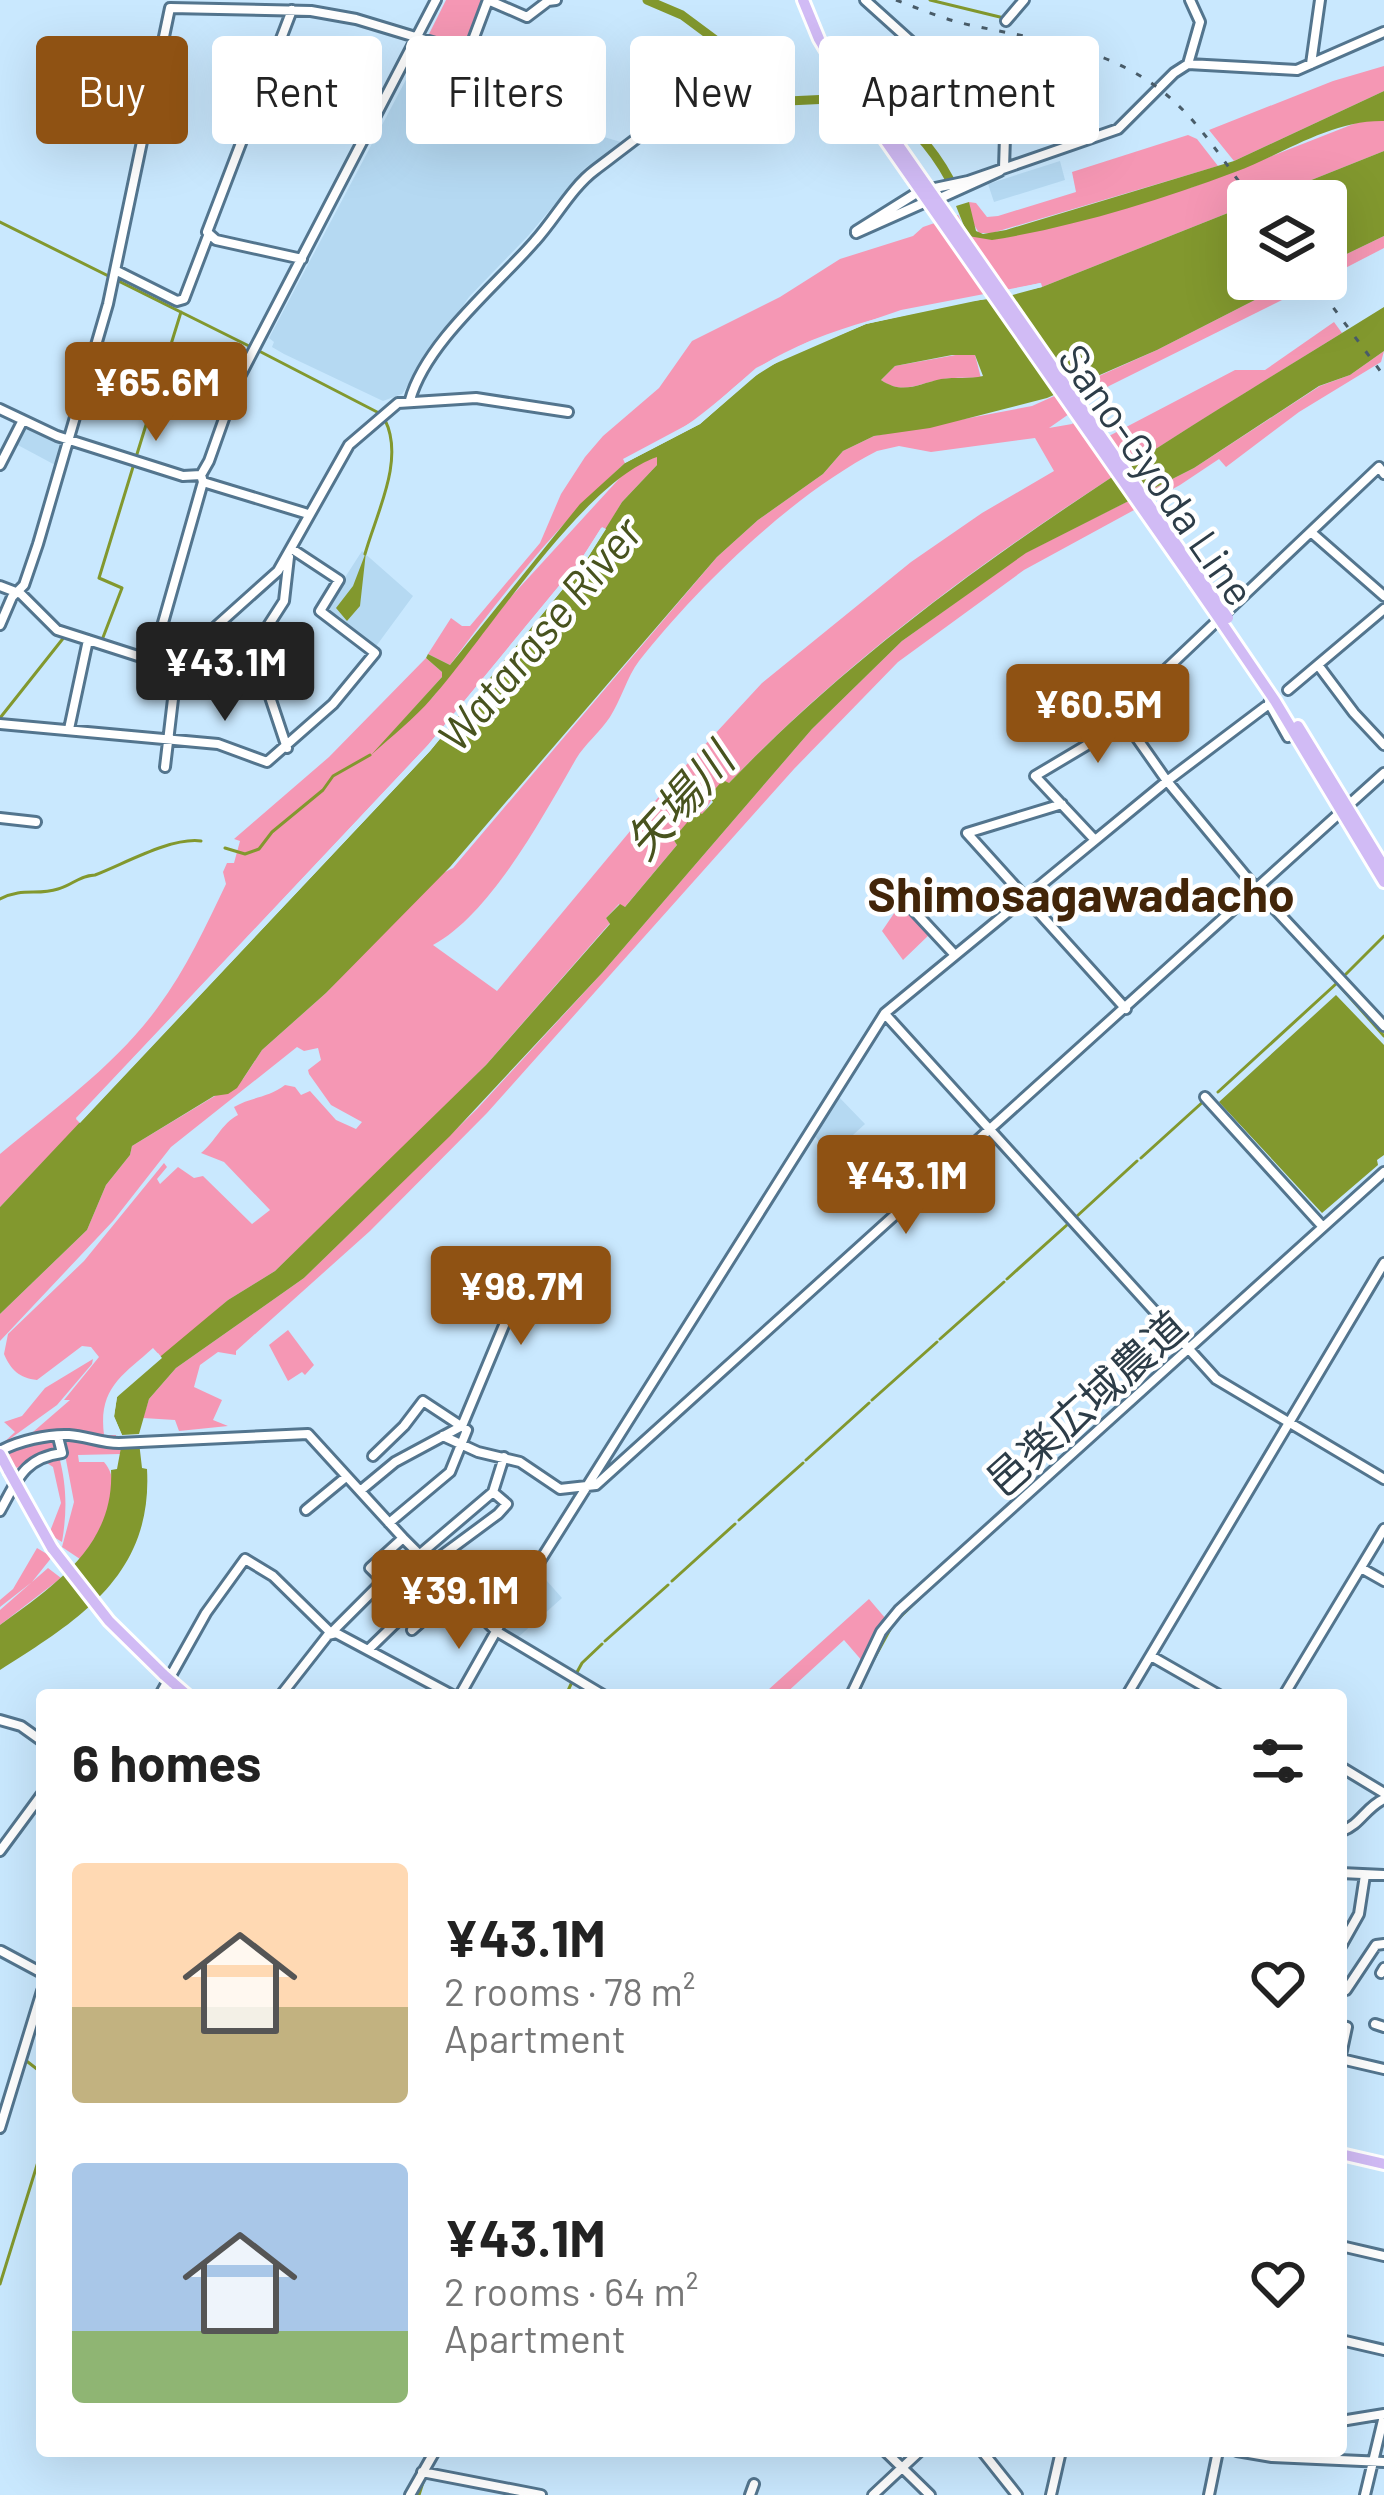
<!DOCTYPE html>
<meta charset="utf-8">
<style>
:root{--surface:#fff;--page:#f6f6f6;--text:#222;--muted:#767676;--accent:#8f5213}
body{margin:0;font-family:Barlow,"Noto Sans JP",sans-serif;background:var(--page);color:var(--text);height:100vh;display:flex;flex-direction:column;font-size:45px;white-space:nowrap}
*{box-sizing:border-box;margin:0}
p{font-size:39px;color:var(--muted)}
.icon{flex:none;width:66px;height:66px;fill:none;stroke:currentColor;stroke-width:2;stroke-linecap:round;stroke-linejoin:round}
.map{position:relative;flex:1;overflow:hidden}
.details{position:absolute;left:36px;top:1689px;width:1311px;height:768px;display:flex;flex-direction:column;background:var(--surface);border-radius:12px;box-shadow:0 12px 48px #0002}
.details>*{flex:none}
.top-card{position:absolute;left:36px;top:36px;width:1314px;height:108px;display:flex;gap:24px}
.fabs{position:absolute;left:1227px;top:180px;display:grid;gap:24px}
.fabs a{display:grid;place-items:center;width:120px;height:120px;border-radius:12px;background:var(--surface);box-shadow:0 12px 48px #0002;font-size:60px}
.price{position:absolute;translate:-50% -102px;padding:0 27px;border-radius:12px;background:var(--accent);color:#fff;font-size:39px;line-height:78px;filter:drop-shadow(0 3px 6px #0008)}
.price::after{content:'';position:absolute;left:50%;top:72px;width:36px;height:27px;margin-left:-18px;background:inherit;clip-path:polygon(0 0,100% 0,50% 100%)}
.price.active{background:#222;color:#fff}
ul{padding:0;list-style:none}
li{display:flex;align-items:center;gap:36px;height:300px;padding:0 36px}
li span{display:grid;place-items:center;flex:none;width:336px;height:240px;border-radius:12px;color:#555}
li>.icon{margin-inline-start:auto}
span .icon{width:144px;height:144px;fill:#fffc;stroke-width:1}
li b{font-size:51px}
h2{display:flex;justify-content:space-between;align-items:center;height:144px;padding:0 36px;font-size:51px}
.pill{padding:0 42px;border-radius:12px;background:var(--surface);box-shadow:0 12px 48px #0002;font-size:42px;line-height:108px}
.pill.active{background:var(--accent);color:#fff}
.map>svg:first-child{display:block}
.built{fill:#b5d9f2}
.green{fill:#f597b4;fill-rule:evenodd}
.water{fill:#82982e;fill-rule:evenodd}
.pier{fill:#c9e8fe}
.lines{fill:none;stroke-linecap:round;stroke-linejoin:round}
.stream{stroke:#82982e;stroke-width:3}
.river{stroke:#82982e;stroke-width:9}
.minor-casing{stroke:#53758e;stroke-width:14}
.major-casing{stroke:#fff;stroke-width:16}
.minor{stroke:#fff;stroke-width:8}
.major{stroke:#d1bbf5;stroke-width:10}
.rail{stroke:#495c69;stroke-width:3;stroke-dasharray:6 12;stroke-linecap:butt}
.major-bridge-casing{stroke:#fff;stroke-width:16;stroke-linecap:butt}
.major-bridge{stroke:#d1bbf5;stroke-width:10}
.labels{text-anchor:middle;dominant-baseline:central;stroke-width:9;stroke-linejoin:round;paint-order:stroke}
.street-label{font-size:42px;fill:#2d3d48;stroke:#fff}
.water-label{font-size:45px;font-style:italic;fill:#48531e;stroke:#fff}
.quarter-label{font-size:48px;font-weight:bold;fill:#422509;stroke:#fff}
</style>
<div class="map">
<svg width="1384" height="2495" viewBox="0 0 1384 2495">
<rect width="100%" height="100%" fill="#c9e8fe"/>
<path class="built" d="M426,42L474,58L465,95L624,143L585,168L528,236L469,297L402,394L383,401L284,354L272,347L274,342L269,338Z
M1060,161L1065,180L994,202L988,184Z
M23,427L64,446L57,466L14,443Z
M362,551L413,596L374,649L324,610Z
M837,1095L865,1124L831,1155L813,1134Z
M539,1572L562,1598L515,1640L502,1628Z"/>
<path class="green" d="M446,0H484L464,49L428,36Z
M1384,66V91L1234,161L1209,130L1333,81Z
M1361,121H1384V151L1259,201H1248V205L1042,287L1040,283C953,304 866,312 784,353C752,368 731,392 703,413C679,432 652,446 624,459L625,463C559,523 503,593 450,665L428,654L451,618L462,626H470L540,543L561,494L585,457L603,436L659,388L692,341L780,297L840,259L913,236L923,227L958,215L968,236L1004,238L1193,187Z
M1188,135L1197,139L1218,166L992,233H979L970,218L969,202L976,203L987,217L998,216L1076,192L1072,172Z
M1384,236V248L1326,278V264Z
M1296,279L1308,287L1109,386L1049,428L1072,424L1088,410L1109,436L1235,370H1265L1334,322L1342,333C1122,469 909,595 728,784L724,780L702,815L698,811L673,839L677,845L624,908L619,904L606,918L610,923L486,1065L398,1152L275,1271L228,1300L162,1358L153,1348C122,1376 98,1388 104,1435H116V1442L34,1436L33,1432L70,1400H64L99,1357L91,1347L82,1346L37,1380C19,1378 11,1370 4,1354L8,1334L84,1261L164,1163L167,1167L157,1179L160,1184L178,1167L194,1178L203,1176L252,1224L270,1210L224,1162L201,1153C216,1141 221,1124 238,1115L234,1107C251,1097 268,1098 285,1085L295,1087L301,1095L310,1091L336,1120L356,1129L362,1122L331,1105L309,1074L308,1070L321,1060L318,1048L304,1051L297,1047L171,1147L113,1221L0,1341V1314L87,1230L106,1185L130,1155L132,1146L243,1079L262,1050L326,993L437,876L453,868L717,557L758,520L823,474L843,451L874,436L1032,406L1157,350ZM1035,438L1054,471L982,513L911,562L762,683L676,776L497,991L433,945C491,914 543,816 576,759C584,745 600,732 610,717C621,700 627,677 639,661C697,587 793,494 877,451L899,446L931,452Z
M1384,351L1381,362L1299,412L1226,467L1219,459L1180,485L1024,570L898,662L794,769L487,1113L370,1231L236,1351V1355L218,1352L200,1365L194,1387L222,1400L213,1420L228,1426L179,1431L175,1420L143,1418L149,1399L176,1368L304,1278L477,1109L602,973L812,729L902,641L1025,553L1194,468L1320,386L1350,375Z
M961,354L975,355L981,378C968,378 952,377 939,380C917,384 902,395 881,380L895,366Z
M657,456V465L622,502L606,529L601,528L582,558L428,745L76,1118L80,1123L0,1207V1154C54,1109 117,1064 158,1007C186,969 206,926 226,884L223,872L227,863H234L240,841L234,839L329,757L426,658L442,672V677L386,739L432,698L509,599L628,469Z
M901,903L931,933L903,960L882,931Z
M288,1330L314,1365L305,1375L302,1372L288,1381L269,1345Z
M93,1359L92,1364L57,1405L0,1446L15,1432L4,1422L22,1416L45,1388Z
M68,1437L99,1445L122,1446L120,1454L78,1455L79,1462H104C128,1490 98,1536 80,1559L62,1547L74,1502L63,1444Z
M51,1441L57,1443L56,1451L12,1470L4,1452Z
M59,1456C67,1487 67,1512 62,1542L49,1534L61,1503L53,1467L47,1463L36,1466L37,1462Z
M37,1548L52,1557L32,1582L0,1607V1600L13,1589Z
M48,1568L61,1578L0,1625V1610Z
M869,1599L886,1619L863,1662L844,1640L784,1695H773L768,1690Z"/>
<path class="water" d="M1384,91V121C1330,120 1284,154 1235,172C1158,201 1073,227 992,240L968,236L956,206L969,202L976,231L983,234L1006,230L1234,161Z
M1384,151V236L1326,264V201H1259Z
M1248,205V279H1296L1157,350L1047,398L930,428L874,436L843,451L823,474L758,520L717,557L450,867L326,993L262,1050L237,1088L228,1094L214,1096L132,1146L130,1155L106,1185L87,1230L0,1314V1207L430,751L585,562L622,502L657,465V457C583,482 487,636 432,698C414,719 392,736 371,755L442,677V672L426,658L428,654L450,665L580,504L625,463L700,424L765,368L866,324L1042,287ZM952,355H975L983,376C970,379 955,377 941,379C918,384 903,395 881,380L895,366Z
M1384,307V351L1350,375L1319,386L1194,468L1026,553L902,641L812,729L602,973L450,1136L304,1278L176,1368L149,1399L139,1434L122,1435L114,1417L117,1397L125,1386L228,1300L275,1271L486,1065L610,924L606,918L620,904L625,907L677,845L673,839L697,811L702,814L713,802L709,796L723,780L729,783C919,586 1153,450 1384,307Z
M366,552L360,606L347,621L336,608L353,586Z
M1336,995L1384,1045V1155L1377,1160L1378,1165L1322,1213L1219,1102Z
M122,1442H139L142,1468L147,1469C153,1575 79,1620 0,1670V1625C55,1585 115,1545 111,1470L117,1469Z"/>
<path class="pier" d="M1041,283L1042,287L1009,296L1076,391L1059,399L989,299L964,302L866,324L784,358L752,378L700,424L625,463L623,459L698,419L756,368L808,342L901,310Z
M602,527L606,529L585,562L430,751L80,1123L76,1119L428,745L582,558Z
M158,1353L162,1358L117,1397L114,1416L122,1435H116L108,1418L112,1394L121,1382Z"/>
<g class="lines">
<path class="stream" d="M930,0L1004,18
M0,222L251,347
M259,351L379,413
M137,454L181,312
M365,554C376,514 405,460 385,420
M102,640L122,588L99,578L133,467
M0,718L65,636
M225,848L245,854L259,849L272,832L323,790L333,776L370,755
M0,899C23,887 37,896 58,889C73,885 78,876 95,875C124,864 171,837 201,841
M1346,974L1384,936
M1218,1092L1337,983L1384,1036
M1141,1158L1205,1100
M1076,1217L1137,1161
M1337,1219L1384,1178
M1007,1279L1068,1224
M940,1339L1004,1282
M1195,1349L1326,1230
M872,1400L937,1342
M1126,1412L1188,1355
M806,1460L869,1403
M1059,1471L1123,1414
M739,1520L803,1463
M992,1532L1056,1474
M672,1581L735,1524
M926,1592L989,1535
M605,1641L668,1585
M870,1666L893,1624L923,1595
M576,1674L582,1663L602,1644
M566,1695L572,1682
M857,1695L868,1670
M24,2059L42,2073
M0,2284L42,2149
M1341,2425L1381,2420
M430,2468L440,2451
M419,2495L425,2476"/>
<path class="river" d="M647,0L682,15L748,64L788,101L872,97C904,115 933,148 950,180"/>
<defs>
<path id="minor" d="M865,0L997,119L1005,136L1004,168
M292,10L207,232L216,240L302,259
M1006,21L1024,0
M1188,64L1200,22L1190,0
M1311,64L1320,0
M935,188L968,181L1118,129L1174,73L1188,64L1297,70L1384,32
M936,200L1000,171
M856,231L915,194
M856,233L928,201
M117,271L177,301L184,299L208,236
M410,400C426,342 497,285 535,241C555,219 572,187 595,170C640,136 684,104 723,63
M0,409L57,436L183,476L201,475L209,461L237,382L436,0
M0,465L23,420
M203,482L308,514
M1312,533L1384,596
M0,586L21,594L57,630L138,656L164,658L211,631L278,571L349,445L398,403L476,398L568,412
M0,625L12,597L24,585L38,544L108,304L170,8L311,11L356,19L465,52L470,48L488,0L527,17L548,1L556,0
M153,658L203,482L201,475
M164,658L175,682L165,767
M1318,665L1354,713L1384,745
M1094,677L1167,781L1258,891L1384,1026
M1288,690L1384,609
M1275,701L1269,703L1288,737
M1119,714L1379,467L1384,474
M0,724L218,744L267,762L333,704L375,653L320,611L339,580L292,549
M69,729L88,640
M287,748L264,679L262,648L266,629L284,601L289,557
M1062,804L967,833L1126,1009
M0,818L36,822
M1095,840L1035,776L1124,723
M903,899L955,955
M885,1014L1216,1379L1384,1479
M1205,1097L1323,1227
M443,1436L478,1452L520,1462L560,1489L596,1485L1384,773
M0,1451C18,1441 48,1434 69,1435C86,1436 101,1443 119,1443L308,1434L403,1538L496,1631L603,1695
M373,1456L404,1426L423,1401L467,1430L450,1472L389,1523
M360,1491L395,1462L462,1426L515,1299L524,1292
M306,1510L346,1477
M0,1511C17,1481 23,1458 62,1453L58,1437
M419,1555L493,1492L504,1457
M429,1565L498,1514L507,1504L493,1492
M1361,1568L1384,1581
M412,1630L455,1592
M368,1650L442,1578
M1151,1656L1219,1695
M160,1695L206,1613L245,1559L273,1576L331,1633L383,1581L370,1568L403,1538
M281,1695L328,1635L336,1633L452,1695
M460,1695L499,1626L885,1013L1167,781L1265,707
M851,1695L881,1632L899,1610L1384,1172
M1127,1695L1384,1263
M1284,1695L1384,1529
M0,1720L21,1726L42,1741
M1341,1767L1384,1793
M1342,1831C1360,1825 1366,1807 1384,1799
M0,1851L42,1794
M1341,1873L1384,1875
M1341,1946L1359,1914L1365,1875
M1,1951L42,1973
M1381,1973L1384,1968
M1341,1987L1346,1990L1376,1945L1384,1944
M1375,2024L1384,2027
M1341,2026L1347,2027L1341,2055
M1341,2059L1384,2069
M0,2128L42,1991
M1341,2246L1384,2256
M1341,2340L1384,2350
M1341,2421L1384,2414
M885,2451L930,2495
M982,2451L1017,2495
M1237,2451L1272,2457L1384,2462
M422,2472L541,2495
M410,2495L435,2451
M750,2495L754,2484
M873,2495L920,2451
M1051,2495L1061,2451
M1209,2495L1218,2451
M1365,2495L1384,2416"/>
<path id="major" d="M803,0L819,39L846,84L1193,581
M837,57L1199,577
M1222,623L1275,701L1384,882
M1298,726L1384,867
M0,1454L9,1471
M52,1548L109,1621L164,1675
M172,1682L187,1695
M1341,2154L1384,2164"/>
</defs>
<use href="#minor" class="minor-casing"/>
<use href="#major" class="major-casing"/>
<use href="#minor" class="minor"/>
<use href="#major" class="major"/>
<path class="rail" d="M896,0C922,10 948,21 975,26C1039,40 1104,47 1158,88C1197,117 1224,162 1253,201
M1312,279L1384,376"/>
<defs>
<path id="major-bridge" d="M1199,577L1228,618
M1193,581L1222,623
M9,1471L52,1548
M164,1675L172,1682"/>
</defs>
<use href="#major-bridge" class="major-bridge-casing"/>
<use href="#major-bridge" class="major-bridge"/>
</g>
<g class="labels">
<g class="street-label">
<text transform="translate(1158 474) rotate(55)">Sano-Gyoda Line</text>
<text transform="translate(1085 1402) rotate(-42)">邑楽広域農道</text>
</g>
<g class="water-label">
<text transform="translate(538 633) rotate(-50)">Watarase River</text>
<text transform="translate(678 800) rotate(-48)">矢場川</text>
</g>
<g class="quarter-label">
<text x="1081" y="893">Shimosagawadacho</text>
</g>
</g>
</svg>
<div class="fabs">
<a><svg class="icon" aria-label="layers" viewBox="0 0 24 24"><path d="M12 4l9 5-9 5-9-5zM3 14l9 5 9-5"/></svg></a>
</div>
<b class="price" style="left:156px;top:444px">¥65.6M</b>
<b class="price active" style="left:225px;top:724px">¥43.1M</b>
<b class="price" style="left:1098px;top:766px">¥60.5M</b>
<b class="price" style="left:906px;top:1237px">¥43.1M</b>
<b class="price" style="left:521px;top:1348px">¥98.7M</b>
<b class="price" style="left:459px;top:1652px">¥39.1M</b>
<div class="top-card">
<a class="pill active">Buy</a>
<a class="pill">Rent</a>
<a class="pill">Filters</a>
<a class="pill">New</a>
<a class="pill">Apartment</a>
</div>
<section class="details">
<h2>6 homes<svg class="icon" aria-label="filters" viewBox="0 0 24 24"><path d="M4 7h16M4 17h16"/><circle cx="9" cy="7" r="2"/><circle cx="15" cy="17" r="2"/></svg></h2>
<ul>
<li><span style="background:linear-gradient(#ffd9b3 60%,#c2b280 0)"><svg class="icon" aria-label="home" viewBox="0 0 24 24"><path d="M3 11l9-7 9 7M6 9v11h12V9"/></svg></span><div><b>¥43.1M</b><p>2 rooms · 78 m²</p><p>Apartment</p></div><svg class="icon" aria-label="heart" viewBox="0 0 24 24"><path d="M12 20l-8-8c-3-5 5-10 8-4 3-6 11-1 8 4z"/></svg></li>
<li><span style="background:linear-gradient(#a9c7e8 70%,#8fb573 0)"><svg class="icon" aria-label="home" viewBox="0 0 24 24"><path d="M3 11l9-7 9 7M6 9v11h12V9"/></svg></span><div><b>¥43.1M</b><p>2 rooms · 64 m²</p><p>Apartment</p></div><svg class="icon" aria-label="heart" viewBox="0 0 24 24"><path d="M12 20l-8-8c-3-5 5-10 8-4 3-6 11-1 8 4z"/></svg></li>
</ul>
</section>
</div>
